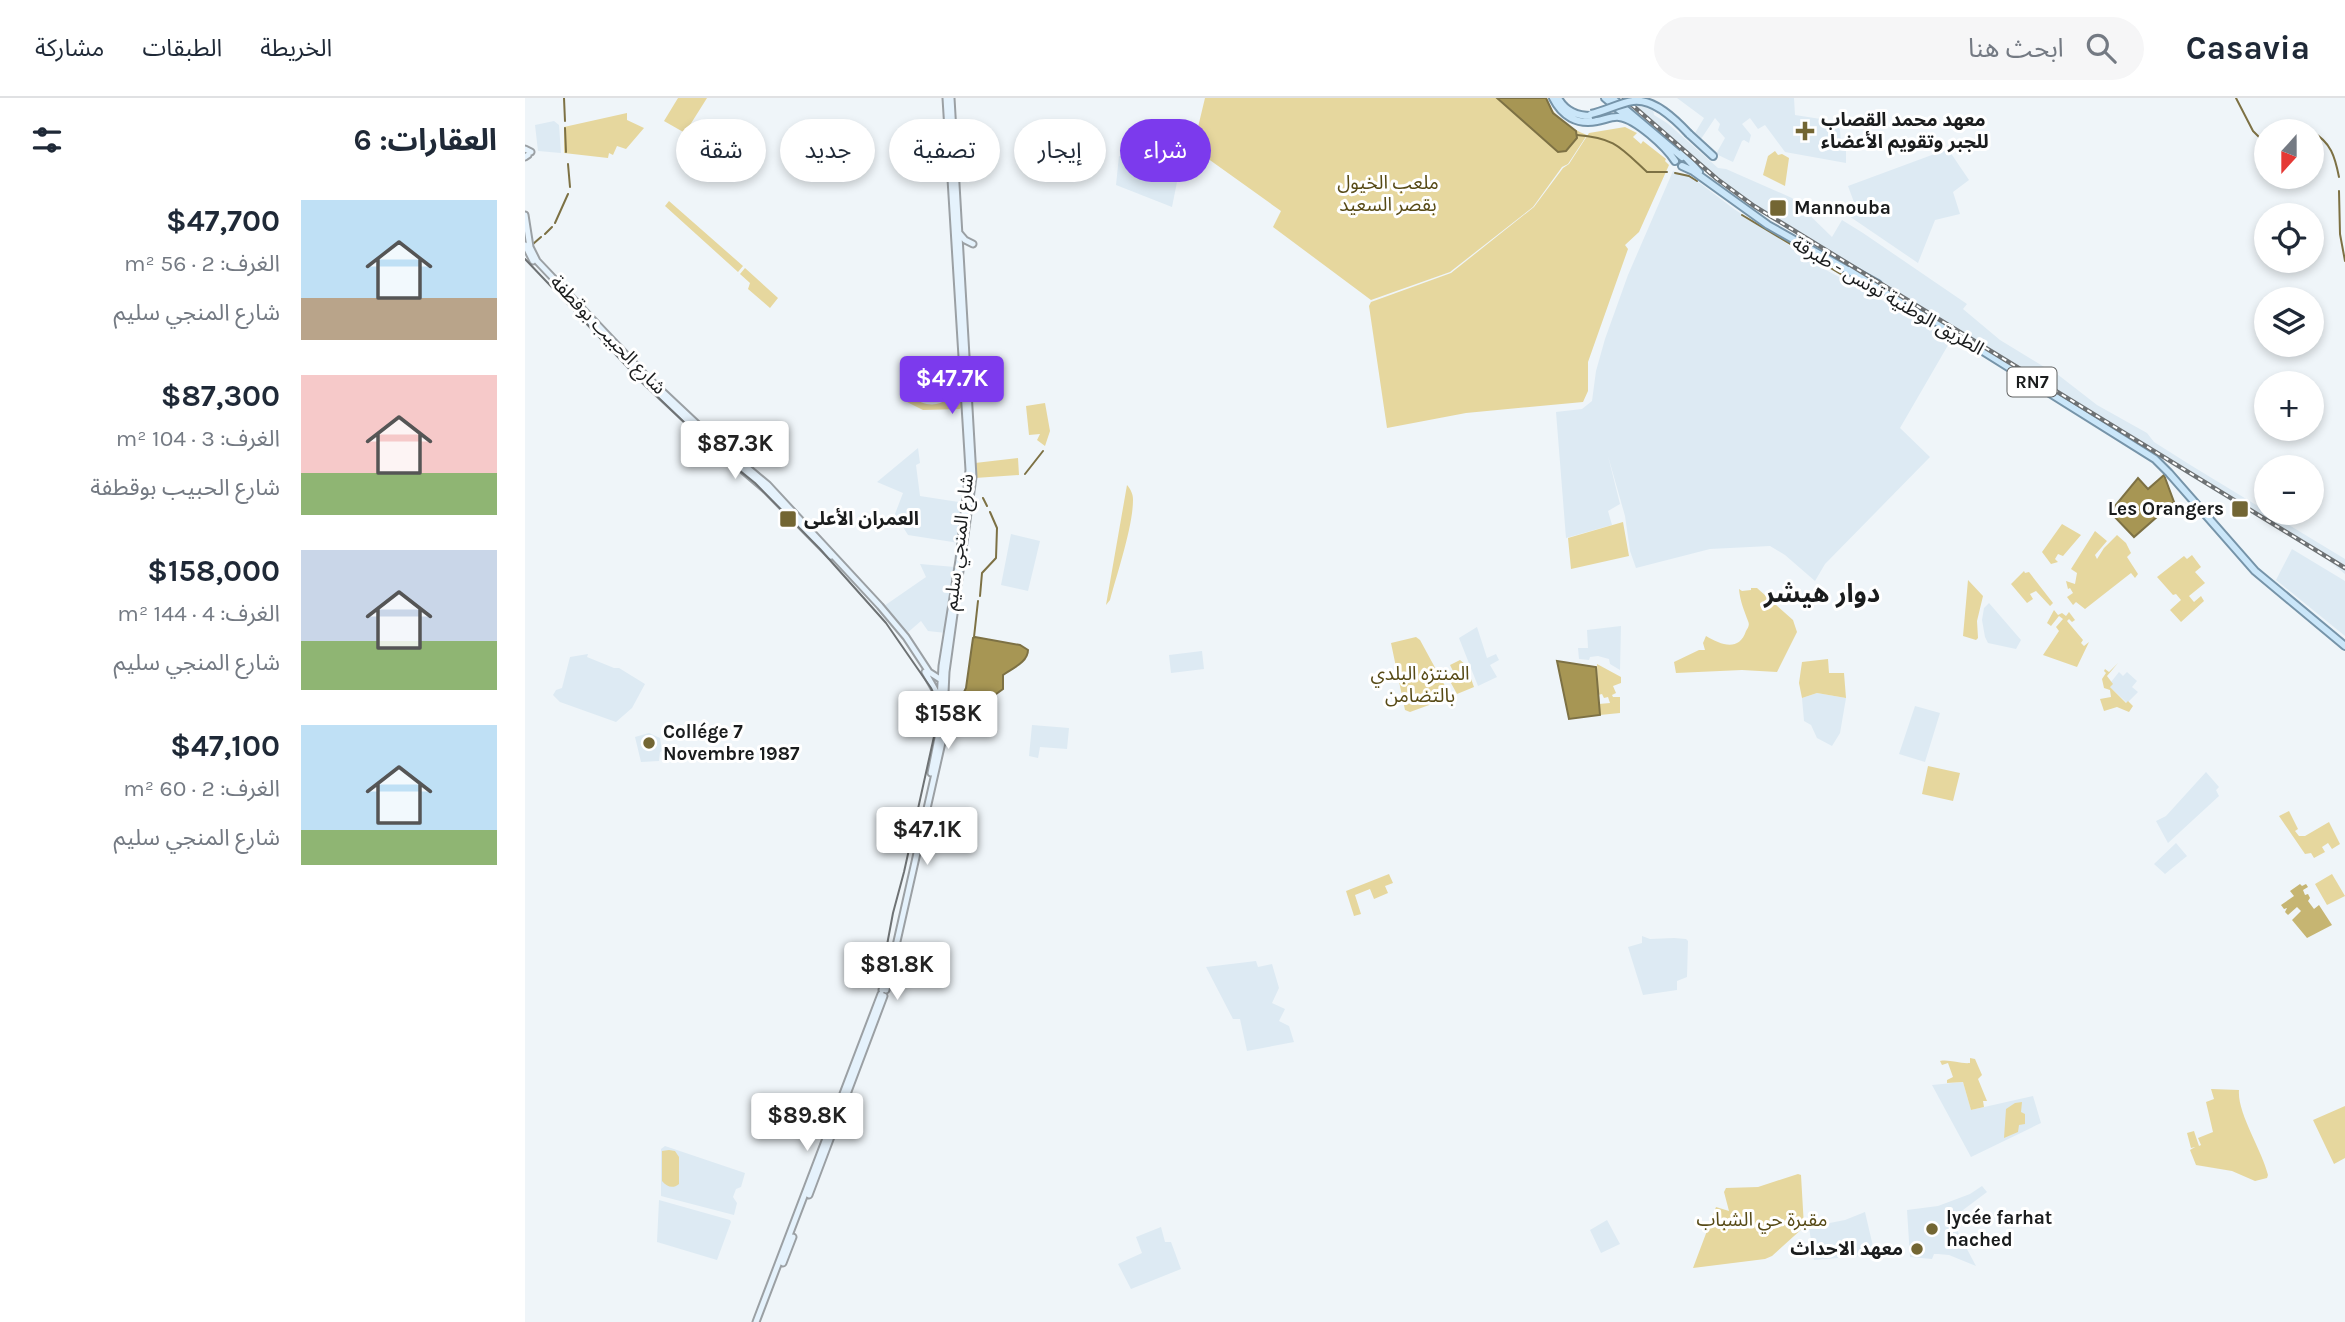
<!DOCTYPE html>
<html lang="ar">
<meta charset="utf-8">
<style>
:root{--surface:#fff;--page:#f6f6f7;--text:#1f2937;--muted:#747a83;--line:#e0e1e3;--accent:#7c3aed}
body{margin:0;font-family:Karla,"Noto Sans Arabic",sans-serif;background:var(--page);color:var(--text);direction:rtl;height:100vh;display:flex;flex-direction:column;font-size:26px;white-space:nowrap}
*{box-sizing:border-box;margin:0}
p{font-size:23px;color:var(--muted)}
.icon{flex:none;width:38px;height:38px;fill:none;stroke:currentColor;stroke-width:2;stroke-linecap:round;stroke-linejoin:round}
.map{position:relative;flex:1;overflow:hidden;direction:ltr}
.side{display:flex;flex-direction:column;background:var(--surface);width:525px}
.side>*{flex:none}
.hud{position:absolute;left:21px;top:21px;width:665px;height:63px;direction:rtl;display:flex;gap:14px}
.needle{width:46px;rotate:201deg}
.tools{position:absolute;left:1729px;top:21px;display:grid;gap:14px}
.tools a{display:grid;place-items:center;width:70px;height:70px;border-radius:50%;background:var(--surface);box-shadow:0 4px 10px #0003;font-size:35px}
.price{position:absolute;translate:-50% -60px;padding:0 16px;border-radius:7px;background:#fff;color:#222;font-size:23px;line-height:46px;filter:drop-shadow(0 2px 4px #0008)}
.price::after{content:'';position:absolute;left:50%;top:42px;width:21px;height:16px;margin-left:-10px;background:inherit;clip-path:polygon(0 0,100% 0,50% 100%)}
.price.selected{background:var(--accent);color:#fff}
ul{padding:0;list-style:none}
li{display:flex;align-items:center;gap:21px;height:175px;padding:0 28px}
li span{display:grid;place-items:center;flex:none;width:196px;height:140px;border-radius:0px;color:#555}
li>.icon{margin-inline-start:auto}
span .icon{width:84px;height:84px;fill:#fffc;stroke-width:1}
li b{font-size:30px}
h2{display:flex;justify-content:space-between;align-items:center;height:84px;padding:0 28px;font-size:30px}
.pill{padding:0 24px;border-radius:32px;background:var(--surface);box-shadow:0 4px 10px #0003;font-size:24px;line-height:63px}
.pill.selected{background:var(--accent);color:#fff}
header{display:flex;align-items:center;gap:42px;box-sizing:border-box;height:98px;padding:0 35px;background:var(--surface);border-bottom:2px solid var(--line)}
header strong{font-size:33px}
nav{display:flex;gap:38px;margin-inline-start:auto;font-size:24px}
.search{width:490px;height:63px;background:var(--page);display:flex;align-items:center;gap:18px;box-sizing:border-box;padding:0 24px;border-radius:38px;color:var(--muted);font-size:26px}
main{display:flex;flex:1;min-height:0}
.map>svg:first-child{display:block}
.built{fill:#ddeaf3}
.green{fill:#e6d79e}
.forest{fill:#c6b572}
.water{fill:#a79654;stroke:#7d7144;stroke-width:2}
.lines{fill:none;stroke-linecap:round;stroke-linejoin:round}
.stream{stroke:#7d7144;stroke-width:2}
.secondary-casing{stroke:#9ba0a4;stroke-width:9}
.primary-casing{stroke:#7694a9;stroke-width:10}
.secondary{stroke:#e5f2fc;stroke-width:5}
.primary{stroke:#cae6f9;stroke-width:6}
.tram{stroke:#6e7274;stroke-width:2}
.rail-casing{stroke:#6e7274;stroke-width:4.5}
.rail{stroke:#fff;stroke-width:2;stroke-dasharray:5;stroke-linecap:butt}
.primary-bridge-casing{stroke:#7694a9;stroke-width:10;stroke-linecap:butt}
.primary-bridge{stroke:#cae6f9;stroke-width:6}
.poi-dot{fill:#736633;stroke:#fff;stroke-width:2.5}
.labels{text-anchor:middle;dominant-baseline:central;stroke-width:6;stroke-linejoin:round;paint-order:stroke}
.shield{fill:#fff;stroke:#5f6061;stroke-width:2}
.shield-label{font-size:18px;font-weight:bold;fill:#1a1c1d}
.poi-label{font-size:19px;font-weight:bold;fill:#1a1c1d;stroke:#fff;text-anchor:start}
.park-label{font-size:19px;fill:#574a16;stroke:#fff}
.street-label{font-size:19px;fill:#1a1c1d;stroke:#fff}
.district-label{font-size:26px;font-weight:bold;fill:#1a1c1d;stroke:#fff}
</style>
<header>
<strong>Casavia</strong>
<div class="search"><svg class="icon" aria-label="search" viewBox="0 0 24 24"><circle cx="10" cy="10" r="6"/><path d="M15 15l6 6"/></svg>ابحث هنا</div>
<nav><a>الخريطة</a><a>الطبقات</a><a>مشاركة</a></nav>
</header>
<main>
<div class="map">
<svg width="1820" height="1224" viewBox="0 0 1820 1224">
<rect width="100%" height="100%" fill="#eff5f9"/>
<path class="built" d="M1097,0H1120L1127,5L1129,17L1142,25L1193,70L1201,71L1267,100L1307,139L1317,122L1338,135L1442,206L1438,211L1475,242L1521,270L1523,269L1572,307L1622,335L1629,344L1667,368L1820,461V476L1799,459L1665,378L1581,323L1220,105L1180,74Z
M1152,0H1269L1270,17L1315,24L1313,28L1315,32L1316,46H1321V65L1260,54L1240,27L1233,31L1225,20L1217,26L1226,37L1224,45L1219,42L1217,43L1208,64L1191,56L1200,40L1193,32L1195,26L1190,20L1176,41L1170,35L1179,20Z
M29,23L34,27L36,55L13,53L10,27Z
M1423,51L1444,82L1428,94L1435,116L1410,122L1393,165L1321,116L1330,107L1323,88Z
M594,58L653,79L647,109L591,87Z
M1148,73L1164,77L1209,111L1273,153L1279,160L1373,211L1385,215L1426,242L1375,330L1405,359L1300,466L1290,483L1260,457L1245,448L1185,451L1111,470L1105,453L1100,418L1083,358L1095,406L1083,413L1087,427L1041,440L1031,314L1057,311L1067,303L1071,273L1080,241L1103,177Z
M393,350L395,365L391,367L395,398L440,405L434,445L383,437L370,416L378,395L352,384Z
M486,436L515,443L503,493L476,487Z
M1767,451L1820,483V538L1751,482Z
M395,466L430,469L421,535L403,533L396,523L381,536L359,508L401,479Z
M1464,505L1496,542L1491,551L1463,545L1460,539L1457,522L1459,510Z
M1096,528L1095,572L1085,566L1084,561L1073,558L1065,559L1064,562L1054,561L1053,550H1063L1062,532Z
M952,529L962,560L971,556L974,562L965,567L972,579L953,588L934,540Z
M677,553L679,571L646,575L644,557Z
M63,556L62,559L89,570H94L120,586L107,610L91,624L35,604L28,597L31,592L37,590L45,559Z
M1594,574L1598,578L1602,574L1612,583L1607,589L1613,594L1602,605L1585,589L1586,584Z
M1292,595L1321,600L1315,635L1307,648L1292,640L1286,627L1279,623L1277,600Z
M1390,608L1415,615L1400,664L1374,656Z
M507,627L544,630L542,651L515,649L513,660L504,658Z
M124,635L135,640L137,653L135,654L134,663L116,664L110,639Z
M1681,674L1694,689L1691,692L1694,698L1643,745L1631,723L1641,718Z
M1651,745L1662,758L1640,776L1629,766Z
M1117,838L1125,841L1149,840L1161,841L1163,843L1162,879L1152,883V892L1118,897L1103,849L1117,845Z
M731,863L733,869L747,866L754,890L747,905L760,911L754,923L764,928L769,944L722,953L715,921H708L681,869Z
M1438,984L1446,1012L1508,998L1516,1025L1446,1059L1407,987Z
M140,1048L220,1075L216,1089L211,1091L208,1099L212,1105L209,1117L136,1098V1051Z
M1457,1088L1462,1094L1426,1121L1451,1168L1424,1157L1413,1156H1409L1407,1161L1385,1159L1382,1112L1413,1108L1445,1096Z
M134,1102L205,1122L206,1124L192,1162L132,1144Z
M1340,1114L1350,1157L1289,1162L1284,1129L1320,1122Z
M1082,1122L1095,1146L1076,1155L1065,1132Z
M636,1129L640,1144H646L656,1171L606,1191L593,1166L617,1155L611,1139Z"/>
<path class="green" d="M153,0H182L160,35L139,23Z
M680,0H1021C1028,18 1044,30 1062,37L1043,66L1037,69L1008,109L925,174L846,202L748,129L756,113L668,50Z
M102,15V22L119,30L101,51L92,48L88,57L84,55L83,60L39,55V29Z
M1100,29L1112,35L1108,39L1116,46L1118,43L1141,61L1140,63L1144,67L1114,134L1100,147L1103,151L1063,264V293L1058,304L941,315L862,330L844,208L846,204L926,175L1009,109L1038,70L1044,66L1064,35Z
M1250,53L1253,57L1257,56L1264,60L1260,88L1238,77L1243,58Z
M144,103L218,168L213,174L140,108Z
M220,170L253,200L245,210L223,191L225,185L215,176Z
M435,285L437,308L435,311L398,312L380,303L385,297C405,314 424,307 435,285Z
M520,305L525,333L520,348L512,342L515,336L504,337L501,308Z
M493,360L494,377L450,380V365Z
M602,387C606,392 608,396 608,402C608,428 592,476 585,502L581,507Z
M1098,424L1104,458L1046,471L1043,440Z
M1537,426L1556,437L1538,458L1533,456L1530,461L1533,464L1526,466L1517,454Z
M1570,433L1582,443L1570,457L1572,461L1579,450L1592,437L1601,445L1606,455L1602,459L1613,476L1610,480L1606,475L1560,511L1551,504L1548,507L1542,499L1548,495L1545,490L1543,491L1541,483L1550,486L1552,475L1546,471Z
M1667,457L1676,469L1670,474L1680,485L1664,498L1669,504L1676,498L1679,503L1656,524L1645,512L1656,502L1651,496L1648,497L1632,479L1659,458L1662,461Z
M1499,473L1500,475L1504,474L1528,505L1525,508L1511,493L1505,496L1508,501L1502,505L1486,486Z
M1443,482L1458,498L1452,523L1453,540L1451,542L1438,538Z
M1226,490H1232L1268,522L1272,534L1252,574L1217,572L1151,575L1149,564L1174,552H1180L1178,545L1181,538C1196,547 1214,554 1221,533C1223,530 1225,527 1223,523C1219,512 1215,503 1214,491L1217,493L1226,492Z
M1529,512L1533,517L1537,515L1541,518L1544,514L1550,522L1547,524L1544,521L1542,523L1558,542L1556,545L1559,548L1564,544L1552,569L1518,557L1534,533L1531,529L1538,521L1534,518L1526,528L1522,525Z
M891,539L895,542L926,599L885,614L880,612L866,545Z
M1303,561L1304,575H1319L1321,600L1292,595L1277,600L1274,585L1277,564Z
M935,562L941,567L949,589L932,596L921,576L928,573L925,567Z
M1593,565L1582,578L1588,586L1585,589L1601,605L1603,603L1608,608L1604,614L1592,609L1579,613L1575,601L1586,599L1585,592L1579,590L1577,581L1581,575L1579,573L1580,571L1584,574Z
M1072,566L1096,579V585L1088,588L1091,595L1087,597L1088,599H1095V615L1075,617L1074,606L1085,605L1083,599L1079,600L1077,596L1073,597Z
M1403,668L1435,675L1428,703L1397,696Z
M1764,713L1773,731L1770,733L1774,738H1780L1804,724L1815,746L1807,751L1803,745L1797,749L1800,754L1789,760L1786,755L1780,756L1754,718Z
M864,776L868,785L860,788L863,795L849,801L845,791L830,797L836,816L829,818L821,793Z
M1807,776L1820,798L1802,807L1790,786Z
M1445,960L1450,961L1457,977L1453,981L1462,1003H1458L1459,1009L1446,1012L1438,984L1422,985V982L1428,979L1423,965L1417,967L1415,963C1424,961 1435,966 1445,965Z
M1686,991L1714,992C1712,1015 1737,1052 1743,1077L1742,1080L1730,1083L1707,1073L1671,1067L1665,1052L1670,1049L1666,1050L1662,1035L1669,1033L1674,1048L1676,1047L1673,1040L1688,1034L1681,1004L1689,1001Z
M1497,1004L1496,1014L1500,1016V1026L1494,1027L1493,1034L1479,1040L1481,1011L1490,1005Z
M1820,1008V1060L1809,1066L1788,1022Z
M144,1052L150,1053L154,1059V1086C148,1091 142,1089 137,1083V1053Z
M1273,1076L1276,1077L1279,1129L1247,1158L1240,1161L1168,1170L1191,1109L1204,1113L1199,1094L1201,1090L1233,1089Z"/>
<path class="forest" d="M1775,786L1777,788L1781,786L1783,789L1778,792L1780,797L1783,796L1785,800L1783,803L1789,811L1794,807L1807,827L1782,840L1767,822L1776,813L1772,809L1763,817L1760,814L1762,810L1759,811L1756,807L1769,798L1765,793Z"/>
<path class="water" d="M972,0H1021L1028,15L1051,33L1052,40L1041,53L1033,54Z
M1639,377L1649,404L1609,439L1585,414L1613,380L1623,391Z
M450,539L495,547L503,552C503,564 488,570 478,577V591L445,615L447,605L442,604L439,614L434,616L430,612L441,590L448,540Z
M1032,563L1071,569L1075,617L1044,621Z"/>
<g class="lines">
<path class="stream" d="M39,0L40,23
M1711,0L1728,33L1741,46
M40,30L41,54
M1787,34C1806,44 1810,59 1814,79
M1052,37C1090,40 1095,49 1122,74H1142
M43,66L45,89
M1150,75L1164,78L1172,83
M1814,93L1815,136L1820,163
M1217,117L1319,178
M30,125L43,96
M20,136L27,129
M8,146L16,139
M500,376L518,353
M458,400L462,408
M455,498L457,475L471,460L472,430L465,414
M449,539L453,503"/>
<defs>
<path id="secondary" d="M0,51L6,54
M0,59L3,57
M0,117L5,149L12,163L122,279L188,341L243,387L355,508L381,539L404,574L418,583
M434,135L440,142L448,146
M0,147L8,163
M31,188L119,282L185,344L240,391L306,458
M445,288L455,299
M400,574L414,599
M413,636L417,568L434,462L444,372L421,0
M418,636L421,574L448,379L426,0
M406,675L413,640
M357,892L363,869
M361,892L418,640
M284,1097L359,898
M258,1165L268,1139
M231,1224L356,896"/>
<path id="primary" d="M1028,0C1037,18 1052,27 1072,23C1079,22 1087,18 1094,19C1111,21 1141,49 1150,63
M1033,0C1040,13 1052,18 1066,18
M1080,0L1105,21
M1087,0L1157,59
M1164,36L1188,58
M1157,55L1174,74
M1157,68L1168,73L1243,127L1386,208L1630,361L1644,375L1730,473L1820,548
M1326,171L1353,186"/>
</defs>
<use href="#secondary" class="secondary-casing"/>
<use href="#primary" class="primary-casing"/>
<use href="#secondary" class="secondary"/>
<use href="#primary" class="primary"/>
<path class="tram" d="M0,161L117,284L182,346L230,385L295,451L361,525L406,590L412,603L410,634L379,774L368,815L356,879"/>
<defs>
<path id="rail" d="M1099,0L1192,81L1229,108L1820,470"/>
</defs>
<use href="#rail" class="rail-casing"/>
<use href="#rail" class="rail"/>
<defs>
<path id="primary-bridge" d="M1066,16C1080,13 1094,5 1108,3C1129,0 1151,22 1164,36"/>
</defs>
<use href="#primary-bridge" class="primary-bridge-casing"/>
<use href="#primary-bridge" class="primary-bridge"/>
</g>
<g class="poi-dot">
<path d="M1276.5 22.5h7v7h7v7h-7v7h-7v-7h-7v-7h7z"/>
<rect x="1244" y="101" width="18" height="18" rx="3.5"/>
<rect x="1706" y="402" width="18" height="18" rx="3.5"/>
<rect x="254" y="412" width="18" height="18" rx="3.5"/>
<circle cx="124" cy="645" r="7"/>
<circle cx="1407" cy="1131" r="7"/>
<circle cx="1392" cy="1151" r="7"/>
</g>
<g class="labels">
<rect class="shield" x="1482.5" y="269.5" width="49" height="29" rx="5"/>
<g class="shield-label">
<text x="1507" y="284">RN7</text>
</g>
<g class="poi-label">
<text x="1296" y="22">معهد محمد القصاب<tspan x="1296" dy="22">للجبر وتقويم الأعضاء</tspan></text>
<text x="1269" y="110">Mannouba</text>
<text x="1699" y="411" text-anchor="end">Les Orangers</text>
<text x="279" y="421">العمران الأعلى</text>
<text x="138" y="634">Collége 7<tspan x="138" dy="22">Novembre 1987</tspan></text>
<text x="1421" y="1120">lycée farhat<tspan x="1421" dy="22">hached</tspan></text>
<text x="1378" y="1151" text-anchor="end">معهد الاحداث</text>
</g>
<g class="park-label">
<text x="863" y="85">ملعب الخيول<tspan x="863" dy="22">بقصر السعيد</tspan></text>
<text x="895" y="576">المنتزه البلدي<tspan x="895" dy="22">بالتضامن</tspan></text>
<text x="1237" y="1122">مقبرة حي الشباب</text>
</g>
<g class="street-label">
<text transform="translate(1363 198) rotate(30)">الطريق الوطنية تونس - طبرقة</text>
<text transform="translate(83 237) rotate(46)">شارع الحبيب بوقطفة</text>
<text transform="translate(434 444) rotate(-83)">شارع المنجي سليم</text>
</g>
<g class="district-label">
<text x="1297" y="495">دوار هيشر</text>
</g>
</g>
</svg>
<div class="tools">
<a><svg class="needle" viewBox="-14 -14 28 28"><path d="M0-13l5 13h-10z" fill="#e53935"/><path d="M0 13l5-13h-10z" fill="#747a83"/></svg></a>
<a><svg class="icon" aria-label="locate" viewBox="0 0 24 24"><circle cx="12" cy="12" r="6"/><path d="M12 2v4M12 18v4M2 12h4M18 12h4"/></svg></a>
<a><svg class="icon" aria-label="layers" viewBox="0 0 24 24"><path d="M12 4l9 5-9 5-9-5zM3 14l9 5 9-5"/></svg></a>
<a>+</a>
<a>−</a>
</div>
<b class="price selected" style="left:427px;top:318px">$47.7K</b>
<b class="price" style="left:210px;top:383px">$87.3K</b>
<b class="price" style="left:423px;top:653px">$158K</b>
<b class="price" style="left:402px;top:769px">$47.1K</b>
<b class="price" style="left:372px;top:904px">$81.8K</b>
<b class="price" style="left:282px;top:1055px">$89.8K</b>
<div class="hud">
<a class="pill selected">شراء</a>
<a class="pill">إيجار</a>
<a class="pill">تصفية</a>
<a class="pill">جديد</a>
<a class="pill">شقة</a>
</div>
</div>
<section class="side">
<h2>العقارات: 6<svg class="icon" aria-label="filters" viewBox="0 0 24 24"><path d="M4 7h16M4 17h16"/><circle cx="9" cy="7" r="2"/><circle cx="15" cy="17" r="2"/></svg></h2>
<ul>
<li><span style="background:linear-gradient(#bfe0f5 70%,#b9a48a 0)"><svg class="icon" aria-label="home" viewBox="0 0 24 24"><path d="M3 11l9-7 9 7M6 9v11h12V9"/></svg></span><div><b>$47,700</b><p>الغرف: 2 · 56 m²</p><p>شارع المنجي سليم</p></div></li>
<li><span style="background:linear-gradient(#f6c9c9 70%,#8fb573 0)"><svg class="icon" aria-label="home" viewBox="0 0 24 24"><path d="M3 11l9-7 9 7M6 9v11h12V9"/></svg></span><div><b>$87,300</b><p>الغرف: 3 · 104 m²</p><p>شارع الحبيب بوقطفة</p></div></li>
<li><span style="background:linear-gradient(#c9d6e8 65%,#8fb573 0)"><svg class="icon" aria-label="home" viewBox="0 0 24 24"><path d="M3 11l9-7 9 7M6 9v11h12V9"/></svg></span><div><b>$158,000</b><p>الغرف: 4 · 144 m²</p><p>شارع المنجي سليم</p></div></li>
<li><span style="background:linear-gradient(#bfe0f5 75%,#8fb573 0)"><svg class="icon" aria-label="home" viewBox="0 0 24 24"><path d="M3 11l9-7 9 7M6 9v11h12V9"/></svg></span><div><b>$47,100</b><p>الغرف: 2 · 60 m²</p><p>شارع المنجي سليم</p></div></li>
</ul>
</section>
</main>
